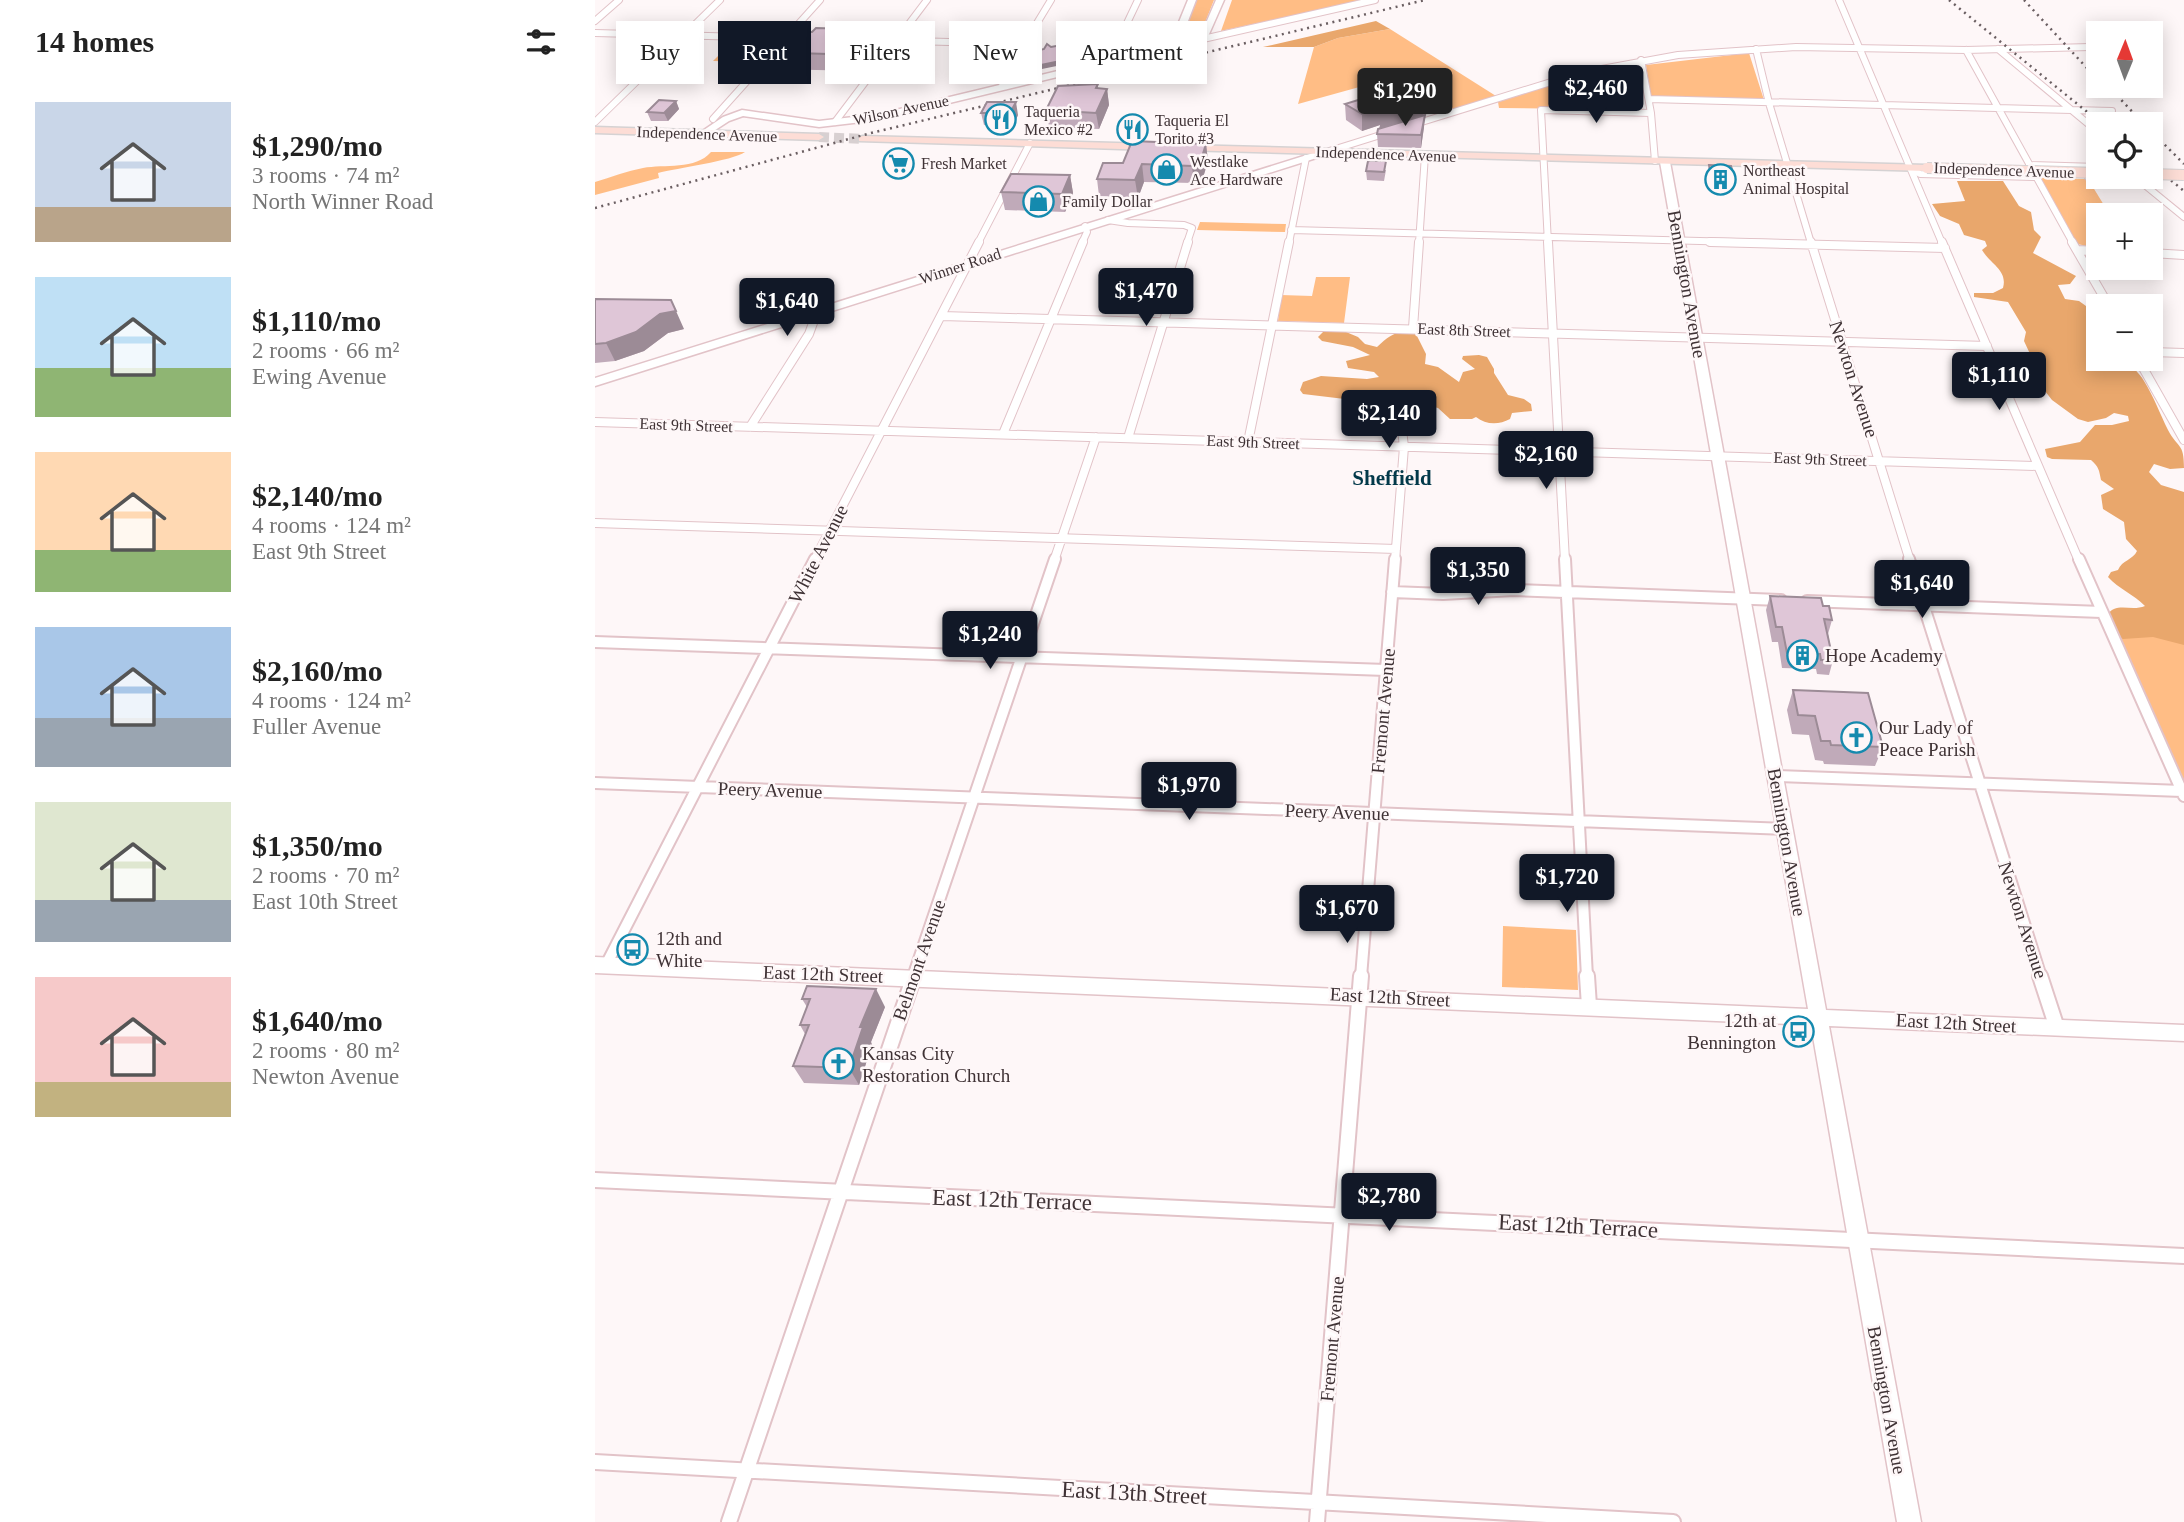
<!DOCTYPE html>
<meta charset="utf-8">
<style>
:root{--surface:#fff;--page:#f2f2f2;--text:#222;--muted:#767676;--accent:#111827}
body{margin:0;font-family:Georgia,serif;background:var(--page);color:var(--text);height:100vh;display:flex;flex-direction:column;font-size:26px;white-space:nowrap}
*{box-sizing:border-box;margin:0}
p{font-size:23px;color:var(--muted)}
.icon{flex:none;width:38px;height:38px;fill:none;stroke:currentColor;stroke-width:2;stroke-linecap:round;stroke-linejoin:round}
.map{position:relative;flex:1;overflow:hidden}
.drawer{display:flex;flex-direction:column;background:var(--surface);width:595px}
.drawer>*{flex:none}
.hud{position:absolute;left:21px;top:21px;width:665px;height:63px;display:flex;gap:14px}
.needle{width:46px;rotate:1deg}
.buttons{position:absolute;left:1491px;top:21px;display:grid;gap:14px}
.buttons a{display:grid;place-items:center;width:77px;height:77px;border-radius:0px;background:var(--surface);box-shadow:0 4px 18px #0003;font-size:35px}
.price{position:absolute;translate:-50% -60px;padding:0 16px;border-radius:7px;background:var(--accent);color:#fff;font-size:23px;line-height:46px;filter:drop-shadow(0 2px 4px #0008)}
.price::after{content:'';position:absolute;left:50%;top:42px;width:21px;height:16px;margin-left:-10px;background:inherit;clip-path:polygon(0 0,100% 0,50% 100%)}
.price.selected{background:#222;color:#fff}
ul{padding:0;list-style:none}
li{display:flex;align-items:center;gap:21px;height:175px;padding:0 35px}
li span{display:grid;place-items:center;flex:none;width:196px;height:140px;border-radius:0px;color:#555}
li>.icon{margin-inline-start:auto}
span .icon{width:84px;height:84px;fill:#fffc;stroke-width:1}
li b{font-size:30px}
h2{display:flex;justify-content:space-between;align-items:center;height:84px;padding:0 35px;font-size:30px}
.pill{padding:0 24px;border-radius:0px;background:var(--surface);box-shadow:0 4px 18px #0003;font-size:24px;line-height:63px}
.pill.selected{background:var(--accent);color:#fff}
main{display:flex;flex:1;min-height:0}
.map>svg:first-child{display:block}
.green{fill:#ffbd85}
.forest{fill:#e9a76c}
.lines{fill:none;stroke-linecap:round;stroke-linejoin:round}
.primary-tunnel{stroke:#d8d0d1;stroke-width:10;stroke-dasharray:10 5;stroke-linecap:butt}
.street-far3-casing{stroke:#e2c3c8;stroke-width:8}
.street-far2-casing{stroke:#e2c3c8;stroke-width:10}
.street-far1-casing{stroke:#e2c3c8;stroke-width:14}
.street-casing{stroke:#e2c3c8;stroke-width:18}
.secondary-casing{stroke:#e2c3c8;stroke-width:3}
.primary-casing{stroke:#d5d2d3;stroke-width:3}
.street-far3{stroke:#fff;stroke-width:6}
.street-far2{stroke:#fff;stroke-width:8}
.street-far1{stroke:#fff;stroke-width:10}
.street{stroke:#fff;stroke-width:14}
.secondary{fill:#fff;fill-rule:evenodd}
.primary{fill:#fdddd6;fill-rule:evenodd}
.rail{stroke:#6b5f62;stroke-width:2.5;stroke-dasharray:2 4.5;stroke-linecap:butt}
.primary-bridge-casing{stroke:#d5d2d3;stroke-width:12;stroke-linecap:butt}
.primary-bridge{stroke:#fdddd6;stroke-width:10}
.wall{fill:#c0aab9}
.shaded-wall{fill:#9c8b96}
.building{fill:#dfc6d7;stroke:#9c8b96;stroke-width:2}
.labels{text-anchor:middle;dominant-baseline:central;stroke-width:5;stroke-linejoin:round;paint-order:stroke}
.far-street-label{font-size:16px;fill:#3f3235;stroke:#fef7f8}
.far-poi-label{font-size:16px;fill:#3f3235;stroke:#fef7f8;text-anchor:start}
.street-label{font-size:19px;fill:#3f3235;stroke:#fef7f8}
.poi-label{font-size:19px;fill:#3f3235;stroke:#fef7f8;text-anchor:start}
.neighbourhood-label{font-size:21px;font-weight:bold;fill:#02394a;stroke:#fef7f8}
.near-street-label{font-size:23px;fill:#3f3235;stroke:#fef7f8}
</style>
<main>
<section class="drawer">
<h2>14 homes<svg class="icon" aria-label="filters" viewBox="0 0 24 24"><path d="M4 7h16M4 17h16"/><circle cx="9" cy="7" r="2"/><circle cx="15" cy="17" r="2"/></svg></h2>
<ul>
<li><span style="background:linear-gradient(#c9d6e8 75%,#b9a48a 0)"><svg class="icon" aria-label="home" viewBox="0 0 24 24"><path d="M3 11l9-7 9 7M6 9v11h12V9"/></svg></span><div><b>$1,290/mo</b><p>3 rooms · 74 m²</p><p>North Winner Road</p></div></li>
<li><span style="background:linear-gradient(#bfe0f5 65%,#8fb573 0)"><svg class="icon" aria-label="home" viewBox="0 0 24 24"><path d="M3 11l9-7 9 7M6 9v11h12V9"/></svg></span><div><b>$1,110/mo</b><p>2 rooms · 66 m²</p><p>Ewing Avenue</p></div></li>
<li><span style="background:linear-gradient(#ffd9b3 70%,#8fb573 0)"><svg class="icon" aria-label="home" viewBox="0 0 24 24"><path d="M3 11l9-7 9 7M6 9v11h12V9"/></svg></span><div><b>$2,140/mo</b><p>4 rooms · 124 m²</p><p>East 9th Street</p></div></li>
<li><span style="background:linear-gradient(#a9c7e8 65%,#9aa5b1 0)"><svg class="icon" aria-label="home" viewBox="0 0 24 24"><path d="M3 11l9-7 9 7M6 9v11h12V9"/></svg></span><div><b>$2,160/mo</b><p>4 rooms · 124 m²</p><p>Fuller Avenue</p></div></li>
<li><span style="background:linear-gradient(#dfe7d0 70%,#9aa5b1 0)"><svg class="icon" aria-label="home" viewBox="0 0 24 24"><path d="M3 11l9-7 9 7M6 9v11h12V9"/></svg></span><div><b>$1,350/mo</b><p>2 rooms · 70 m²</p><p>East 10th Street</p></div></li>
<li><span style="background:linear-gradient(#f6c9c9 75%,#c2b280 0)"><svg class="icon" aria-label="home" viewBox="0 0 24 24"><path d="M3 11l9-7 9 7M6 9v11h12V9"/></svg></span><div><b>$1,640/mo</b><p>2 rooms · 80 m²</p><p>Newton Avenue</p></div></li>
</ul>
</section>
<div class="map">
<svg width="1589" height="1522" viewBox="0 0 1589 1522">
<rect width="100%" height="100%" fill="#fef7f8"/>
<path class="green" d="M602,0H619L606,33L591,37L589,31Z
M637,0H769L626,31Z
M795,29L901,96L849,112L824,97L768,86L703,104L719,47L743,38Z
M134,45L176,46L161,62L118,61Z
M1154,53L1169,100L1056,97L1051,65Z
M1042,65L1046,91L986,89L987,109L904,108L903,102L983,76Z
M116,152H150C137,161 82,168 63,173L64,178L0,195V182C16,177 32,171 48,168C69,164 101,170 116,152Z
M1448,178L1493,179L1515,215H1503V248L1482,244L1445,179Z
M605,222L691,224L690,232L602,230Z
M721,277H755L749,323L683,321L686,295L717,296Z
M1516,618L1589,619V781Z
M908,926L981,930L983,990L907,987Z"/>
<path class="forest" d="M781,21L795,29L743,38L719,47H668Z
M1362,181H1408L1424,206L1436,212L1439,230L1446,237L1438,253L1481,276L1475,284L1463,285L1470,299L1484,301L1498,311L1503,309V359H1535C1536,368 1544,372 1549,381C1559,397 1565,414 1573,430C1583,449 1589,442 1589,468L1575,469L1559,464L1554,472L1566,485L1589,492V645L1558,637L1528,639L1518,634L1512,616C1520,601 1536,612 1550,606C1538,594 1524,589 1513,577L1516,572L1523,570C1527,560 1538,560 1542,551L1531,539L1529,522L1508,509L1506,495L1519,489L1506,480C1504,470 1504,467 1496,460L1457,459L1452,457L1450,449L1485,442L1500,425H1517L1534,421L1533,416L1519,413L1511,418L1493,422L1483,419L1457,400L1446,386L1443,362L1436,356L1429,341L1431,332L1413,302L1379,297V293H1398L1408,288C1413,270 1395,264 1387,250L1392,246L1390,241L1369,235L1364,224L1345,216L1337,204L1370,201Z
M730,330L751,332L763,337L770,344L782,347C795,335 802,329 821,334L831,354L830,364L843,367L864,382L868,372L880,369L867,359L868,356L884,355L892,357L899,369V373L913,395L929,399L936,404L937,411L917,413L915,419C904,425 891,425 881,417L877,419H855L843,408L819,402L783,403L708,394L705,390L708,382L726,376L772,379L784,377L779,372L753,368L751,361L775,355L758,347L727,341L723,337Z"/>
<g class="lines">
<path class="primary-tunnel" d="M224,137L268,139"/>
<defs>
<path id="street-far3" d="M1244,0L1347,243
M0,21L24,0
M0,33L193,38
M608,39L780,0
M276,40L431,44
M1161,49L1174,103L1216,243
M1403,49L1503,132
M1371,50L1478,243
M1046,60L1056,113L1060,161
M514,61L543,0
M411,86L407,83L410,76L456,0
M1054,99L1517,111
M118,119L225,0
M0,122L125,0
M240,122L332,0
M817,125L985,73L1083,55L1201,47L1371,50L1495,47
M731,152L795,132
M1434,165L1503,167
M1314,167L1325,174L1441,177
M1493,177L1542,179
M1540,177L1589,217
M513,220L533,223L589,225L597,228L592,243
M696,230L1179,243
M383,243L435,143
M487,243L492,232L490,226
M694,243L711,158
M824,243L830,155
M953,243L946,110L1056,113"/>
<path id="street-far2" d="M953,242L970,561
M1115,242L1350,248
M1216,242L1315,561
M1347,242L1484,561
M1477,242L1514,306
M1483,250L1503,251
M1556,253L1589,255
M347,316L1392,346
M818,328L824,242
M1556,352L1589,353
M1543,359L1589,440
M0,422L1442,466
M155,427L214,334L222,312
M408,434L488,242
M533,438L593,242
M653,442L694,242
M0,523L801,549
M219,561L384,242
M459,561L501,437
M800,561L809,447L804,403"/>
<path id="street-far1" d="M970,559L992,977
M1314,559L1446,977
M1484,559L1589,796
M797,592L848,594L919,590L1186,600
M1212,601L1507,612
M0,642L791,670
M1180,776L1587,791
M0,783L1190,829
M11,965L220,559
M318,977L460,559
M766,977L800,559"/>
<path id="street" d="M992,976L994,1006
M1445,976L1462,1028
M0,1180L1589,1256
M0,1462L1078,1522
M134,1522L319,976
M722,1522L766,976"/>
<path id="secondary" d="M593,0H601L585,42L605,37L621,0H629L611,41L284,120L224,127L148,116L134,121L111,136L103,134L128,117L147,110L224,121L284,114L575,44Z
M731,149L734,150V154L0,386V378Z
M1070,159L1075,162L1231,1010L1589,1025V1041L1234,1026L1326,1522H1302L1216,1025L0,973V957L1213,1009L1065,162Z"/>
<path id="primary" d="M0,127L224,134L229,137L224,140L0,133Z
M268,136L558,144L563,147L558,150L264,141V137Z
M590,145L1332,165L1337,168L1332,171L586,150V146Z"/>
</defs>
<use href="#street-far3" class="street-far3-casing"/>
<use href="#street-far2" class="street-far2-casing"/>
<use href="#street-far1" class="street-far1-casing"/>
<use href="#street" class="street-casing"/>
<use href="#secondary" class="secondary-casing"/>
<use href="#primary" class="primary-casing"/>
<use href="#street-far3" class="street-far3"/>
<use href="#street-far2" class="street-far2"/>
<use href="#street-far1" class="street-far1"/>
<use href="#street" class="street"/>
<use href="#secondary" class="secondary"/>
<use href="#primary" class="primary"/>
<path class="rail" d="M1354,0L1507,124
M1429,0L1503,80
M1513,86L1549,124
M1556,131L1589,164
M1556,164L1589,191
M0,208L276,133L830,0"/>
<defs>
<path id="primary-bridge" d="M1332,168L1503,173
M1556,174L1589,175"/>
</defs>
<use href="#primary-bridge" class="primary-bridge-casing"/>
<use href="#primary-bridge" class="primary-bridge"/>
</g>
<path class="wall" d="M285,30L289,46L270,71L173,69L168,52L217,32Z
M503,84V88L512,89L514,105L504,129L454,127L451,110Z
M811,95L829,99V127L826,148L783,147L782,134L785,125L767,131L751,120L750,104Z
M81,101L84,109L73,121H56L52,112Z
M392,102L423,115L418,126L389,125L386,113Z
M611,144L613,161L607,181L599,183L549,182L543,198L504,196L502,179L528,163Z
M1114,165L1139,176L1137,185L1115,184L1113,174Z
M791,170L789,181L772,180L771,171Z
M475,175L478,193L470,212L410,210L406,192Z
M0,299L89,329L73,333L49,351L20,361L0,363Z
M1175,596L1228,606L1237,620L1233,634L1238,660L1234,675L1222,674L1221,669L1187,668L1183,642H1177L1171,610Z
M1198,690L1288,747L1280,766L1229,764L1228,761L1220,760L1214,735L1197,734L1192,710Z
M207,999L290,1007L276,1042L277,1045L264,1085L209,1083L198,1066L210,1034L205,1025L212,1007Z"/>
<path class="shaded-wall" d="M285,30L289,46L270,71L266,55Z
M495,55L496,59L442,70L441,66Z
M512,89L514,105L504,129L501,113Z
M829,99L828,116L785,129V125L767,131V114L785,108Z
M81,101L84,109L73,121L69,113Z
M421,102L423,115L418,126L415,113Z
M830,115L829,127L826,148V135Z
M611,144L613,161L607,181L599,183L597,166Z
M547,164L549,182L543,198L540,180Z
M475,175L478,193L470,212L467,194Z
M81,311L89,329L73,333L49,351L20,361L11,343L65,314Z
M281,989L290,1007L276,1042L277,1045L264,1085L254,1068L265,1027Z"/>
<path class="building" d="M221,28L285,30L266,55L168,52L187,31L217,32Z
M452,44L456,47L472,44L484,47L481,51L495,55L441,66L435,53L449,49Z
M503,84L501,88L512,89L501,113L451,110L463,86Z
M799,89L811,95L819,93L829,99L785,112V108L767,114L750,104Z
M64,100L81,101L69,113L52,112Z
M392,102H421L415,113H386Z
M830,115L826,135L782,134L783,129Z
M537,141L611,144L605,163L597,166L547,164L540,180L502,179L508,163H528Z
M773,161H791L789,172L771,171Z
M1114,165L1136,166L1139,176H1116Z
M416,174L475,175L467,194L406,192Z
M0,299L76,300L81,311L65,314L41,332L11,343L0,344Z
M1175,596L1226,598L1228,606H1234L1237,620L1229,619L1238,660H1226L1225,654L1192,653L1187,627H1181Z
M1198,690L1273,693L1288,747L1236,745L1235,741H1226L1220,716L1203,715Z
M212,986L281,989L265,1027H268L254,1068L198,1066L214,1025H205L215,999H207Z"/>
<defs>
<symbol id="restaurant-ring" viewBox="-11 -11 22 22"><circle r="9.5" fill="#fef7f8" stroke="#158aae" stroke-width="1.5"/><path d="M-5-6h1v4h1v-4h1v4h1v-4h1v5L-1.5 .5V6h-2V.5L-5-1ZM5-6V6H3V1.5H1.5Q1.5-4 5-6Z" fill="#158aae"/></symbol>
<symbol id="supermarket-ring" viewBox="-11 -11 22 22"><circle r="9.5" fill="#fef7f8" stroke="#158aae" stroke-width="1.5"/><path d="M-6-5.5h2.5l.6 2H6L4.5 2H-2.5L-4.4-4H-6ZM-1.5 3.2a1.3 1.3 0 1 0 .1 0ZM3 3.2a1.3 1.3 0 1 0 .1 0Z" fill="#158aae"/></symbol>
<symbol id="shop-ring" viewBox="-11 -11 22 22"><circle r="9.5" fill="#fef7f8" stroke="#158aae" stroke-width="1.5"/><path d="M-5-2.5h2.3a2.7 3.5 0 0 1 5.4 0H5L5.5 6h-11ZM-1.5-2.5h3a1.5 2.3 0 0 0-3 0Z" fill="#158aae"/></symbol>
<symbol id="building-ring" viewBox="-11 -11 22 22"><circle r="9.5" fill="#fef7f8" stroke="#158aae" stroke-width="1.5"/><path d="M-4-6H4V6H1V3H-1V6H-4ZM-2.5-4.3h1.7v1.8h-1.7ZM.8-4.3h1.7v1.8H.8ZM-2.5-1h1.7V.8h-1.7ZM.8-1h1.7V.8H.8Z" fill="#158aae"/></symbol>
<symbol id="church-ring" viewBox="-11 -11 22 22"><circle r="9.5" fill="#fef7f8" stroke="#158aae" stroke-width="1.5"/><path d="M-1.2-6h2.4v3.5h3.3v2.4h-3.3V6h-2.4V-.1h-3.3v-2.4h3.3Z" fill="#158aae"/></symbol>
<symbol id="bus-ring" viewBox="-11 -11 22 22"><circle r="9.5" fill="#fef7f8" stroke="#158aae" stroke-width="1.5"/><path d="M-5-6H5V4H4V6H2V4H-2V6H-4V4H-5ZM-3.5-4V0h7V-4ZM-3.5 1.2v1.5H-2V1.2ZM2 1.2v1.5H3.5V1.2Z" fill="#158aae"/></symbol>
</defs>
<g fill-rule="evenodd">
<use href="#restaurant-ring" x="388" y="102" width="35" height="35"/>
<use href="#restaurant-ring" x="520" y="112" width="35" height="35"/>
<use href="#supermarket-ring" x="286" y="146" width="35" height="35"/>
<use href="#shop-ring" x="554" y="152" width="35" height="35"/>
<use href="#building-ring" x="1108" y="162" width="35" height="35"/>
<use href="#shop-ring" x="426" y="184" width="35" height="35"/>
<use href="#building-ring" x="1190" y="638" width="35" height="35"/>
<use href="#church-ring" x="1244" y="720" width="35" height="35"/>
<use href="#bus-ring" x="20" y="932" width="35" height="35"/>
<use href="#bus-ring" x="1186" y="1014" width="35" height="35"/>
<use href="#church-ring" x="226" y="1046" width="35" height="35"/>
</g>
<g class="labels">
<g class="far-street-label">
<text transform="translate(306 110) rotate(-12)">Wilson Avenue</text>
<text transform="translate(112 134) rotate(2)">Independence Avenue</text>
<text transform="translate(791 154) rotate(2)">Independence Avenue</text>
<text transform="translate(1409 170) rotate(2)">Independence Avenue</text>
<text transform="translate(365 266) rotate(-18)">Winner Road</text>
<text transform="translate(869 330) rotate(2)">East 8th Street</text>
<text transform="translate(91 425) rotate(2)">East 9th Street</text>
<text transform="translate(658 442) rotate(2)">East 9th Street</text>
<text transform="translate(1225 459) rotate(2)">East 9th Street</text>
</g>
<g class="far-poi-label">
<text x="429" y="111">Taqueria<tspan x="429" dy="18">Mexico #2</tspan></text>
<text x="560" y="120">Taqueria El<tspan x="560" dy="18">Torito #3</tspan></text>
<text x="595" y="161">Westlake<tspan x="595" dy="18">Ace Hardware</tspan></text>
<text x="326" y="163">Fresh Market</text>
<text x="1148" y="170">Northeast<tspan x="1148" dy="18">Animal Hospital</tspan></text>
<text x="467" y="201">Family Dollar</text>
</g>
<g class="street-label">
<text transform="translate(1092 284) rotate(80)">Bennington Avenue</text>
<text transform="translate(1259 379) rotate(72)">Newton Avenue</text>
<text transform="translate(223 554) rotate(-63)">White Avenue</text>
<text transform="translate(788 711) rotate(-85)">Fremont Avenue</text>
<text transform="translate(175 790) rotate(2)">Peery Avenue</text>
<text transform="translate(742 812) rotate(2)">Peery Avenue</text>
<text transform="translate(1192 842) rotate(80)">Bennington Avenue</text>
<text transform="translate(1428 920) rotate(72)">Newton Avenue</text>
<text transform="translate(324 960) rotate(-71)">Belmont Avenue</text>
<text transform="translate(228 974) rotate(2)">East 12th Street</text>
<text transform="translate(795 997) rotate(3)">East 12th Street</text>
<text transform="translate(1361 1023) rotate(3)">East 12th Street</text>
<text transform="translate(737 1339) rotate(-85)">Fremont Avenue</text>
<text transform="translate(1292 1400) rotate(80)">Bennington Avenue</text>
</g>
<g class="poi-label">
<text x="1230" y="655">Hope Academy</text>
<text x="1284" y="727">Our Lady of<tspan x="1284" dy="22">Peace Parish</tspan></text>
<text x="61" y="938">12th and<tspan x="61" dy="22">White</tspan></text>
<text x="1181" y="1020" text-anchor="end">12th at<tspan x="1181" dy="22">Bennington</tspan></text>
<text x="267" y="1053">Kansas City<tspan x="267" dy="22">Restoration Church</tspan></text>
</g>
<g class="neighbourhood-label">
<text x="797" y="478">Sheffield</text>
</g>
<g class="near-street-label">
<text transform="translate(417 1200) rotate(2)">East 12th Terrace</text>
<text transform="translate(983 1226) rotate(3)">East 12th Terrace</text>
<text transform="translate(539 1493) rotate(3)">East 13th Street</text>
</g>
</g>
</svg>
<div class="buttons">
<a><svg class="needle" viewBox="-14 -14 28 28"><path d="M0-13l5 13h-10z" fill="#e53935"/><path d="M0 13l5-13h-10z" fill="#767676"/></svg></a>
<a><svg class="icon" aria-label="locate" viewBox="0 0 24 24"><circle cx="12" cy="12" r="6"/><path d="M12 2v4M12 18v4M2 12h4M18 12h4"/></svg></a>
<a>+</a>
<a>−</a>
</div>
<b class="price" style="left:1001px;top:125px">$2,460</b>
<b class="price selected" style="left:810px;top:128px">$1,290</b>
<b class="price" style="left:551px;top:328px">$1,470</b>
<b class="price" style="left:192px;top:338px">$1,640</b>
<b class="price" style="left:1404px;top:412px">$1,110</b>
<b class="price" style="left:794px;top:450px">$2,140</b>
<b class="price" style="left:951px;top:491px">$2,160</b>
<b class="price" style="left:883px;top:607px">$1,350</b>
<b class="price" style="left:1327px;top:620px">$1,640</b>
<b class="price" style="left:395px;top:671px">$1,240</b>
<b class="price" style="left:594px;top:822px">$1,970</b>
<b class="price" style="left:972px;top:914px">$1,720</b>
<b class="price" style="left:752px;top:945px">$1,670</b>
<b class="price" style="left:794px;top:1233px">$2,780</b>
<div class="hud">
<a class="pill">Buy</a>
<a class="pill selected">Rent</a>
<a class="pill">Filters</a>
<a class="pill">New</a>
<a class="pill">Apartment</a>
</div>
</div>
</main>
